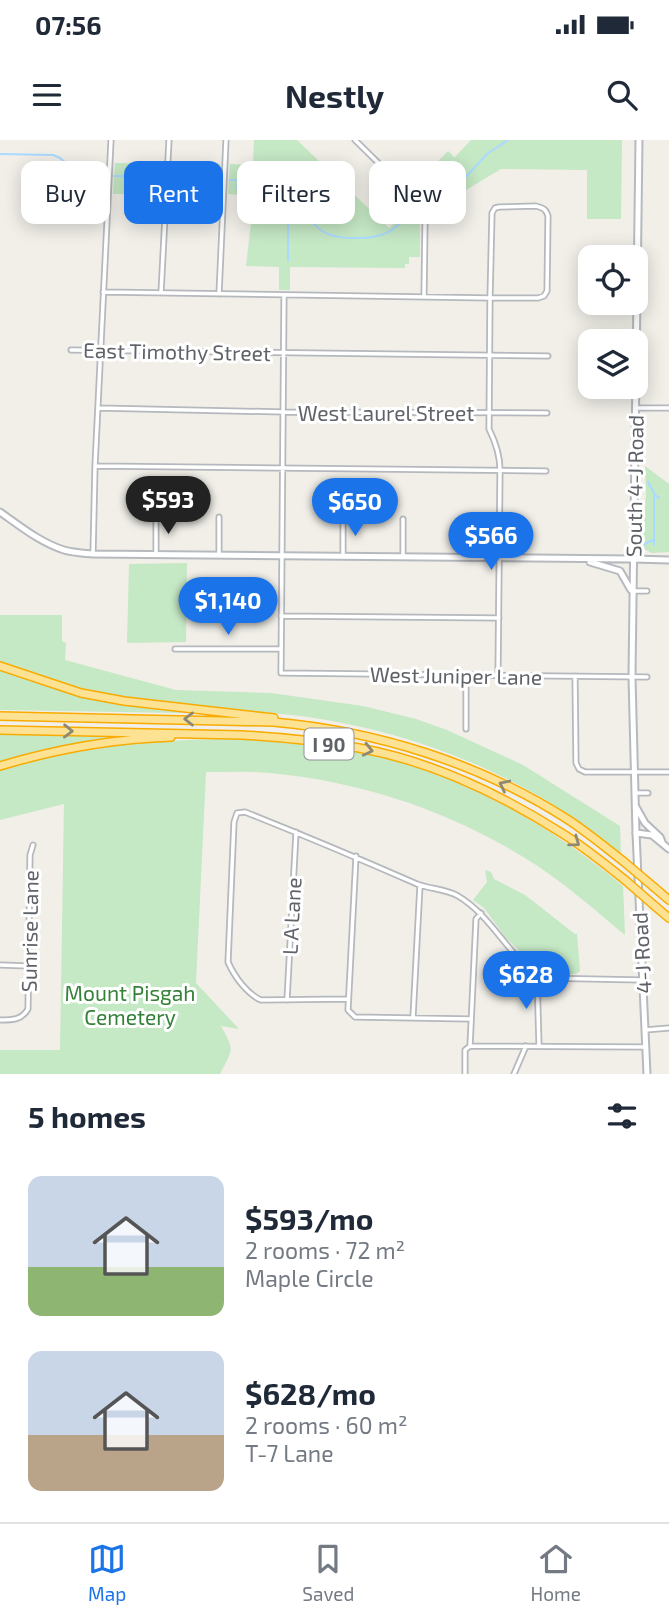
<!DOCTYPE html>
<meta charset="utf-8">
<style>
:root{--surface:#fff;--page:#f6f6f7;--text:#1f2937;--muted:#747a83;--line:#e0e1e3;--accent:#1a73e8}
body{margin:0;font-family:"Exo 2",sans-serif;background:var(--page);color:var(--text);height:100vh;display:flex;flex-direction:column;font-size:26px;white-space:nowrap}
*{box-sizing:border-box;margin:0}
p{font-size:23px;color:var(--muted)}
.icon{flex:none;width:38px;height:38px;fill:none;stroke:currentColor;stroke-width:2;stroke-linecap:round;stroke-linejoin:round}
.map{position:relative;height:934px;overflow:hidden}
.sheet{display:flex;flex-direction:column;background:var(--surface);flex:1}
.sheet>*{flex:none}
.hud{position:absolute;left:21px;top:21px;width:628px;height:63px;display:flex;gap:14px}
.tools{position:absolute;left:578px;top:105px;display:grid;gap:14px}
.tools a{display:grid;place-items:center;width:70px;height:70px;border-radius:14px;background:var(--surface);box-shadow:0 4px 18px #0003;font-size:35px}
.price{position:absolute;translate:-50% -60px;padding:0 16px;border-radius:24px;background:var(--accent);color:#fff;font-size:23px;line-height:46px;filter:drop-shadow(0 2px 4px #0008)}
.price::after{content:'';position:absolute;left:50%;top:42px;width:21px;height:16px;margin-left:-10px;background:inherit;clip-path:polygon(0 0,100% 0,50% 100%)}
.price.on{background:#222;color:#fff}
ul{padding:0;list-style:none}
li{display:flex;align-items:center;gap:21px;height:175px;padding:0 28px}
li span{display:grid;place-items:center;flex:none;width:196px;height:140px;border-radius:14px;color:#555}
li>.icon{margin-inline-start:auto}
span .icon{width:84px;height:84px;fill:#fffc;stroke-width:1}
li b{font-size:30px}
h2{display:flex;justify-content:space-between;align-items:center;height:84px;padding:0 28px;font-size:30px}
.chip{padding:0 24px;border-radius:14px;background:var(--surface);box-shadow:0 4px 18px #0003;font-size:24px;line-height:63px}
.chip.on{background:var(--accent);color:#fff}
.status{display:flex;justify-content:space-between;align-items:center;height:49px;padding:0 35px;background:var(--surface);direction:ltr}
.status svg{height:19px;fill:currentColor}
header{display:flex;justify-content:space-between;align-items:center;height:91px;padding:0 28px;background:var(--surface);font-size:32px;font-weight:700}
.tabs{display:flex;justify-content:space-around;align-items:center;height:98px;border-top:2px solid var(--line);background:var(--surface);font-size:19px;color:var(--muted)}
.tabs a{display:grid;justify-items:center;gap:4px}
.tabs .on{color:var(--accent)}
.map>svg:first-child{display:block}
.green{fill:#c5e8c5}
.lines{fill:none;stroke-linecap:round;stroke-linejoin:round}
.stream{stroke:#aadaff;stroke-width:2}
.minor-casing{stroke:#b5b8bc;stroke-width:7}
.tertiary-casing{stroke:#b5b8bc;stroke-width:9}
.secondary-casing{stroke:#b6babf;stroke-width:9}
.motorway-casing{stroke:#f9ab00;stroke-width:10}
.minor{stroke:#fff;stroke-width:3.5}
.tertiary{stroke:#fff;stroke-width:5}
.secondary{stroke:#fff;stroke-width:5}
.motorway{stroke:#fde293;stroke-width:7}
.motorway-bridge-casing{stroke:#f9ab00;stroke-width:10;stroke-linecap:butt}
.motorway-bridge{stroke:#fde293;stroke-width:7}
.oneway{stroke:#8e8975}
.labels{text-anchor:middle;dominant-baseline:central;stroke-width:6;stroke-linejoin:round;paint-order:stroke}
.shield{fill:#fff;stroke:#8f9295;stroke-width:2}
.shield-label{font-size:19px;font-weight:bold;fill:#5f6368}
.street-label{font-size:21px;fill:#5f6368;stroke:#fff}
.park-label{font-size:21px;fill:#348238;stroke:#fff}
</style>
<div class="status"><b>07:56</b><svg viewBox="0 0 49 12"><path d="M0 12V9h3v3zM5 12V6h3v6zM10 12V3h3v9zM15 12V0h3v12zM26 1h20v11H26zM47 4h2v5h-2z"/></svg></div>
<header><svg class="icon" aria-label="menu" viewBox="0 0 24 24"><path d="M4 6h16M4 12h16M4 18h16"/></svg>Nestly<svg class="icon" aria-label="search" viewBox="0 0 24 24"><circle cx="10" cy="10" r="6"/><path d="M15 15l6 6"/></svg></header>
<div class="map">
<svg width="669" height="934" viewBox="0 0 669 934">
<rect width="100%" height="100%" fill="#f1efe8"/>
<path class="green" d="M254,0H297L389,88L414,64L420,77V117H409V124H405V128L290,127V150H279V127L246,126L254,56L228,54L230,24L253,25Z
M471,0H622L621,79H587V30L501,29L461,53V56L429,72L421,55L441,32L432,41L425,35L448,11L454,17V18Z
M115,23L163,24L161,54H113Z
M173,23L220,24L218,54H171Z
M645,326L669,344V412L652,413L642,408V393L646,355Z
M187,423L186,502L127,503L129,424Z
M0,475H62V501L66,503L65,520L176,550L271,553L363,566L416,579L447,590L523,625L620,686L621,715C533,639 423,594 308,577C289,574 269,573 250,571C206,567 162,563 118,557C77,550 38,537 0,523Z
M0,530L36,543L78,555L189,571L181,573L0,570Z
M0,594L114,595L112,599L0,623Z
M217,599C256,599 295,601 334,607C441,624 541,677 623,746L625,795C596,771 568,746 536,725C456,673 365,642 270,633C249,631 227,632 206,632L196,843L239,889L221,886C235,911 233,909 220,934H0V910H60L64,664L0,680V630C72,607 142,601 217,599Z
M485,730L491,732L494,739L525,755L575,794H577L580,831L576,834H545L541,832L506,798L484,768L473,760L487,742Z"/>
<g class="lines">
<path class="stream" d="M0,14L53,15L60,18L79,34L103,36
M98,36L101,48
M114,36L155,37L160,39
M174,40L219,39
M230,40C248,40 265,38 280,48C293,62 307,79 322,91C331,97 342,98 353,98C383,99 394,92 413,70
M237,48L238,40
M427,61L461,42L487,14L508,0
M405,79L414,81
M288,121V59
M648,342L655,355L659,358
M644,404L653,400
M654,405V353"/>
<defs>
<path id="minor" d="M355,0L420,64L425,83L424,156
M536,66C543,68 546,69 548,76L547,151L544,156L538,158H490L492,73L495,68L499,67Z
M103,152L490,158L489,289C496,303 500,315 500,330L498,535
M161,153L169,0
M219,154L226,0
M284,155L281,533L647,537
M71,210L548,216
M98,268L284,272L547,273
M635,268H669
M95,326L546,331
M93,414L95,326L111,0
M219,414V377
M156,415V376
M343,415V379
M403,416V379
M463,417V380
M632,451H647
M281,476L499,478
M175,509H281
M575,536L576,623L579,629L585,632H669
M466,589V535
M636,653H648
M356,716L348,870L355,877L471,879
M0,825L29,826
M537,835L539,906
M348,859L261,860C247,854 234,836 228,822L234,682L237,673L245,672C303,695 360,719 417,744C430,749 446,749 458,756C492,776 508,816 541,838L642,840
M287,860L296,692
M413,877L420,745
M0,880C12,880 22,880 28,869L30,715L33,705
M645,890L669,888
M470,906L645,907
M465,934V910L470,906L476,779L481,773
M514,934L526,906"/>
<path id="tertiary" d="M633,419L669,420
M636,667L645,683L660,697L662,702
M636,693L652,695L669,709"/>
<path id="secondary" d="M639,0L632,537L636,693L647,934
M0,372C20,386 41,403 64,410C74,413 83,413 93,414L633,419
M590,422L620,431L631,450"/>
<path id="motorway" d="M0,526L81,553L124,561L274,578
M0,576L273,582C377,591 479,623 567,679C587,692 605,707 623,721
M0,590L242,595C281,597 320,601 359,608C430,621 500,654 560,692C583,706 604,723 625,740
M0,626C56,609 113,599 171,597
M655,748L669,760
M656,767L669,778"/>
</defs>
<use href="#minor" class="minor-casing"/>
<use href="#tertiary" class="tertiary-casing"/>
<use href="#secondary" class="secondary-casing"/>
<use href="#motorway" class="motorway-casing"/>
<use href="#minor" class="minor"/>
<use href="#tertiary" class="tertiary"/>
<use href="#secondary" class="secondary"/>
<use href="#motorway" class="motorway"/>
<defs>
<path id="motorway-bridge" d="M623,721L655,748
M625,740L656,767"/>
</defs>
<use href="#motorway-bridge" class="motorway-bridge-casing"/>
<use href="#motorway-bridge" class="motorway-bridge"/>
</g>
<defs><path id="oneway-chevron" d="M-2-3.5L2.5 0L-2 3.5" fill="none" stroke-width="1.6" stroke-linecap="round" stroke-linejoin="round" transform="scale(1.75)"/></defs>
<g class="oneway">
<use href="#oneway-chevron" transform="translate(189 579) rotate(-179)"/>
<use href="#oneway-chevron" transform="translate(68 591) rotate(1)"/>
<use href="#oneway-chevron" transform="translate(368 610) rotate(13)"/>
<use href="#oneway-chevron" transform="translate(504 645) rotate(-154)"/>
<use href="#oneway-chevron" transform="translate(575 702) rotate(36)"/>
</g>
<g class="labels">
<rect class="shield" x="304.5" y="588.5" width="49" height="31" rx="5"/>
<g class="shield-label">
<text x="329" y="604">I 90</text>
</g>
<g class="street-label">
<text transform="translate(177 211) rotate(1)">East Timothy Street</text>
<text x="386" y="272">West Laurel Street</text>
<text transform="translate(634 346) rotate(-89)">South 4-J Road</text>
<text transform="translate(456 535) rotate(1)">West Juniper Lane</text>
<text transform="translate(291 776) rotate(-87)">L A Lane</text>
<text transform="translate(29 791) rotate(-89)">Sunrise Lane</text>
<text transform="translate(641 813) rotate(-93)">4-J Road</text>
</g>
<g class="park-label">
<text x="130" y="852">Mount Pisgah<tspan x="130" dy="24">Cemetery</tspan></text>
</g>
</g>
</svg>
<div class="tools">
<a><svg class="icon" aria-label="locate" viewBox="0 0 24 24"><circle cx="12" cy="12" r="6"/><path d="M12 2v4M12 18v4M2 12h4M18 12h4"/></svg></a>
<a><svg class="icon" aria-label="layers" viewBox="0 0 24 24"><path d="M12 4l9 5-9 5-9-5zM3 14l9 5 9-5"/></svg></a>
</div>
<b class="price on" style="left:168px;top:396px">$593</b>
<b class="price" style="left:355px;top:398px">$650</b>
<b class="price" style="left:491px;top:432px">$566</b>
<b class="price" style="left:228px;top:497px">$1,140</b>
<b class="price" style="left:526px;top:871px">$628</b>
<div class="hud">
<a class="chip">Buy</a>
<a class="chip on">Rent</a>
<a class="chip">Filters</a>
<a class="chip">New</a>
</div>
</div>
<section class="sheet">
<h2>5 homes<svg class="icon" aria-label="filters" viewBox="0 0 24 24"><path d="M4 7h16M4 17h16"/><circle cx="9" cy="7" r="2"/><circle cx="15" cy="17" r="2"/></svg></h2>
<ul>
<li><span style="background:linear-gradient(#c9d6e8 65%,#8fb573 0)"><svg class="icon" aria-label="home" viewBox="0 0 24 24"><path d="M3 11l9-7 9 7M6 9v11h12V9"/></svg></span><div><b>$593/mo</b><p>2 rooms · 72 m²</p><p>Maple Circle</p></div></li>
<li><span style="background:linear-gradient(#c9d6e8 60%,#b9a48a 0)"><svg class="icon" aria-label="home" viewBox="0 0 24 24"><path d="M3 11l9-7 9 7M6 9v11h12V9"/></svg></span><div><b>$628/mo</b><p>2 rooms · 60 m²</p><p>T-7 Lane</p></div></li>
</ul>
</section>
<nav class="tabs">
<a class="on"><svg class="icon" aria-label="map" viewBox="0 0 24 24"><path d="M3 6l6-2 6 2 6-2v14l-6 2-6-2-6 2zM9 4v14M15 6v14"/></svg>Map</a>
<a><svg class="icon" aria-label="saved" viewBox="0 0 24 24"><path d="M7 4h10v16l-5-4-5 4z"/></svg>Saved</a>
<a><svg class="icon" aria-label="home" viewBox="0 0 24 24"><path d="M3 11l9-7 9 7M6 9v11h12V9"/></svg>Home</a>
</nav>
